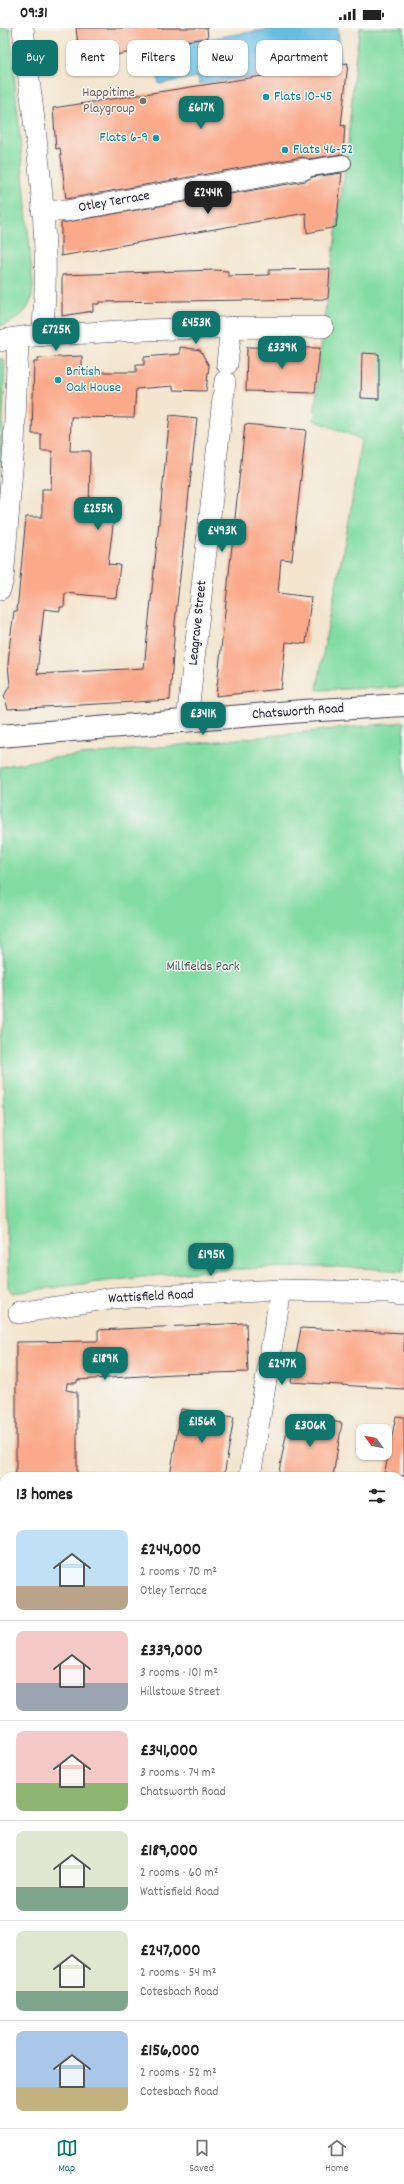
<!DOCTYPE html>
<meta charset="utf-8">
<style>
:root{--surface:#fff;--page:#f2f2f2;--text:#222;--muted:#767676;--line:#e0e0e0;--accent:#0f766e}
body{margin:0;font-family:Dekko,sans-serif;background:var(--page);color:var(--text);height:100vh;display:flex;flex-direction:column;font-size:15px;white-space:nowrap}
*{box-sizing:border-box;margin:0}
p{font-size:13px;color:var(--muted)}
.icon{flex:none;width:22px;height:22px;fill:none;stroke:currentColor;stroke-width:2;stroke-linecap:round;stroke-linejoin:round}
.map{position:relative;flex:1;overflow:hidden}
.drawer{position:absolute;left:0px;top:1444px;width:404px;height:656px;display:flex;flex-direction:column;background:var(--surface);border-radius:12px 12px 0 0;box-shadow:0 1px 3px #0004}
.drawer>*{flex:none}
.guide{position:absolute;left:12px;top:12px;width:380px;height:36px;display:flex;gap:8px}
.needle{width:26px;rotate:303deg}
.buttons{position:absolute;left:356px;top:1396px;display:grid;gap:8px}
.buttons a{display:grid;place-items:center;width:36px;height:36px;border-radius:8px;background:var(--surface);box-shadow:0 1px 3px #0004;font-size:20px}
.price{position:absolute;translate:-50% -34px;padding:0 9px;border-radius:8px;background:var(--accent);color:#fff;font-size:13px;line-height:26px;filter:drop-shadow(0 1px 2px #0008)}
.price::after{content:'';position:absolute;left:50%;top:24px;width:12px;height:9px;margin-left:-6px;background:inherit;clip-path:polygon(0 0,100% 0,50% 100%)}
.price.current{background:#222;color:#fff}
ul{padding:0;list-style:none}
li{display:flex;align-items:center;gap:12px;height:100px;padding:0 16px}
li+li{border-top:1px solid var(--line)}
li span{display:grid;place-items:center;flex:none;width:112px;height:80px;border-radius:8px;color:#555}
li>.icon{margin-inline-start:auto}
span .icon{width:48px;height:48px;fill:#fffc;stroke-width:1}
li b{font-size:17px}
h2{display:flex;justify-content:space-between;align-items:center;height:48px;padding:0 16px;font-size:17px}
.pill{padding:0 14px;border-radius:8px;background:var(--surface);box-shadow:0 1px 3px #0004;font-size:14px;line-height:36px}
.pill.current{background:var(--accent);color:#fff}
.status{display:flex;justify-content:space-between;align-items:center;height:28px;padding:0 20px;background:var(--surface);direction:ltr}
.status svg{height:11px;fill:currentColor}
.dock{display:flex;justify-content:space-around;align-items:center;height:56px;border-top:1px solid var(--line);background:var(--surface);font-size:11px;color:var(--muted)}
.dock a{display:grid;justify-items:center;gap:2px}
.dock .current{color:var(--accent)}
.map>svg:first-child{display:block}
.green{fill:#82dca2;stroke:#527f6e}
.water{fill:#65bce2;stroke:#446f8e}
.building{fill:#faaa8b}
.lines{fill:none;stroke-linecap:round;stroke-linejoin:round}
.pedestrian-casing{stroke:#413f51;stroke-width:18}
.minor-casing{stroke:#413f51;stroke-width:22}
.tertiary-casing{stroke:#413f51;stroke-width:24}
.pedestrian{stroke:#fff;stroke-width:16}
.minor{stroke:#fff;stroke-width:21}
.tertiary{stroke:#fff;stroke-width:22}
.culture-dot{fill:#0f9aa8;stroke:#f6f6f2;stroke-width:1.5}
.education-dot{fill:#8d6e63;stroke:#f6f6f2;stroke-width:1.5}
.labels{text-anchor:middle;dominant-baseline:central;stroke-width:3;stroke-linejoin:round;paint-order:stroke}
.education-label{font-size:14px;fill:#785e54;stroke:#f6f6f2;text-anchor:end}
.culture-label{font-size:14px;fill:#0d838f;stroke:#f6f6f2;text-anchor:start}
.street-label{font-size:14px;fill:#22223b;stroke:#f6f6f2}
.park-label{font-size:14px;fill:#3f5a5a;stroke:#f6f6f2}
</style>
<div class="status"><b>09:31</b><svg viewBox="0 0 49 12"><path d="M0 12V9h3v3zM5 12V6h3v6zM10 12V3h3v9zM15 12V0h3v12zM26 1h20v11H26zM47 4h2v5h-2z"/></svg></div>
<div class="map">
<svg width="404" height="2100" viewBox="0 0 404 2100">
<rect width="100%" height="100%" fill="#f6f6f2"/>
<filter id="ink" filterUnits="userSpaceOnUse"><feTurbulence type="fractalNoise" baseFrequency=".025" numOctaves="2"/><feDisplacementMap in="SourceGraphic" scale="8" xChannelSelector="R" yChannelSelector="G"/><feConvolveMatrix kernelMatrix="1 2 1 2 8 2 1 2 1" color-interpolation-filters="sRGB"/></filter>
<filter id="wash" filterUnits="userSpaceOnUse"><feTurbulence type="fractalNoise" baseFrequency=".012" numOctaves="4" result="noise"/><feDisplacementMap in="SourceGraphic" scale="16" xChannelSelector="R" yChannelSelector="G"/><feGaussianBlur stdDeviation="0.9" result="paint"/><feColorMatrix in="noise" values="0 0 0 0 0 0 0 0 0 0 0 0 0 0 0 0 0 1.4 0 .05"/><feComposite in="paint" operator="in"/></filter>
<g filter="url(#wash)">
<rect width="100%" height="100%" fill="#f3e5ce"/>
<path class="green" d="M0,0H10L33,257C33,281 21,291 0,298Z
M360,0H404V659L317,662L326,608L349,493L361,411L314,392L323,299L347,127L355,33Z
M0,330L5,333L0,464Z
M404,694V1243C274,1231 142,1248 12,1265L8,1259L0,901V739L43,731Z"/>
<path class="water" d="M277,0H338L341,36L199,56L198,49L159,56L153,22L165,20V17Z"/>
<g id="blocks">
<path class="building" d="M76,0H207L208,10L130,20L131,24L80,34Z
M348,35L341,98L345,97L343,126L309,131L302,129L66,171L60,120L56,121L53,80Z
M342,145L336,199L307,205L306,185L61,228V195L306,153L312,149Z
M330,241L328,271L99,274V276H93V283L62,288V247L215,242L228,243V248L269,247V242Z
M180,319L200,322L209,338L206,363L173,362V358L136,361L134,390L71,389L70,423H90L89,490H114L108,536L120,537L116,570L65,565L64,579H60V583L44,581L37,646L144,640L170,387L197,390L175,595L170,672L8,681L4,668L10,657L8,637L10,613L14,583H17L26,489H42V461H51L52,423H41V406H32L34,334H38V330L82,328V344H136V337H144V329L180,326Z
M247,319L320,320L315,365L246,363Z
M362,325L379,326V371L361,370Z
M245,396L306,402L292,532L281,531L278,565L311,569L306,616L286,614L281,661L216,668Z
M246,1295L248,1344L174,1346L77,1352V1355H67L66,1362L77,1364V1448H16V1314L98,1313V1302Z
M301,1300L404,1305V1361L291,1354Z
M181,1381L234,1389L224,1448H170Z
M290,1387L342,1395L333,1448H278Z
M396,1388L404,1389V1448H384Z"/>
</g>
</g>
<g filter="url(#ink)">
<use href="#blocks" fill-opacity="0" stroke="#413f51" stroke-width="1"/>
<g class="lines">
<defs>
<path id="pedestrian" d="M304,141L343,135"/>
<path id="minor" d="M23,0C34,102 53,206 42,308
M42,183H66L304,141
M0,313C28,306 59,307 88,305C166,300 245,299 323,299
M227,336L231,299
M0,561L3,551L14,417L18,311
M187,693L225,353
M19,1285L112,1270L281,1262L388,1264L404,1266
M250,1448L281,1262
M0,1839H4
M400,1853L404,1832
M400,1920L404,1921
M226,2100V2096"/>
<path id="tertiary" d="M0,708L303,683L404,677"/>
</defs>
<use href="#pedestrian" class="pedestrian-casing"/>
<use href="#minor" class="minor-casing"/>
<use href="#tertiary" class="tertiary-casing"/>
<use href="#pedestrian" class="pedestrian"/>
<use href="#minor" class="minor"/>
<use href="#tertiary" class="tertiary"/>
</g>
</g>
<g class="culture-dot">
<circle cx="266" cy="69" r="4"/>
<circle cx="156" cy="110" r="4"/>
<circle cx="285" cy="122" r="4"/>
<circle cx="58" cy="352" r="4"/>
</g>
<circle class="education-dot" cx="143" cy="73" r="4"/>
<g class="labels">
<g class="education-label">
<text x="135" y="65">Happitime<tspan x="135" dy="16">Playgroup</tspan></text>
</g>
<g class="culture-label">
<text x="274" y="69">Flats 10-45</text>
<text x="148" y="110" text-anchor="end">Flats 6-9</text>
<text x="293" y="122">Flats 46-52</text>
<text x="66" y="344">British<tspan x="66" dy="16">Oak House</tspan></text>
</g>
<g class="street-label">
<text transform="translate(114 174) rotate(-10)">Otley Terrace</text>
<text transform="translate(198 595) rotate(-84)">Leagrave Street</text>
<text transform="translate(298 684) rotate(-4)">Chatsworth Road</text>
<text transform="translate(151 1269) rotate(-3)">Wattisfield Road</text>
</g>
<g class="park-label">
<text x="203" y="939">Millfields Park</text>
</g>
</g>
</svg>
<div class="buttons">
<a><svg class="needle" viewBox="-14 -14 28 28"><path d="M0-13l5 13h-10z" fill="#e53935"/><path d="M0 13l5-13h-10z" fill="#767676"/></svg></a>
</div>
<b class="price" style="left:201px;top:102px">£617K</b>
<b class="price current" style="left:208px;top:187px">£244K</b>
<b class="price" style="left:196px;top:317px">£453K</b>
<b class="price" style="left:56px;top:324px">£725K</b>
<b class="price" style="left:282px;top:342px">£339K</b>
<b class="price" style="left:98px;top:503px">£255K</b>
<b class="price" style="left:222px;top:525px">£493K</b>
<b class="price" style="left:203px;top:708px">£341K</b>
<b class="price" style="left:211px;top:1249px">£195K</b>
<b class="price" style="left:105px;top:1353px">£189K</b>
<b class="price" style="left:282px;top:1358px">£247K</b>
<b class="price" style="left:202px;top:1416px">£156K</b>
<b class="price" style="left:310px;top:1420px">£306K</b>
<div class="guide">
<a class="pill current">Buy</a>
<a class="pill">Rent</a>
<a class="pill">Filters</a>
<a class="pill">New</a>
<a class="pill">Apartment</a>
</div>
<section class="drawer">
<h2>13 homes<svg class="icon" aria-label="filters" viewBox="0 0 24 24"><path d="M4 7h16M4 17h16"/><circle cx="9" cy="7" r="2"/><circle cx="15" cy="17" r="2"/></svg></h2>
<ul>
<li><span style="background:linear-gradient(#bfe0f5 70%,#b9a48a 0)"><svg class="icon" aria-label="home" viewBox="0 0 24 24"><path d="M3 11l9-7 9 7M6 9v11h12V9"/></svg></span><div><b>£244,000</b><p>2 rooms · 70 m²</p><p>Otley Terrace</p></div></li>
<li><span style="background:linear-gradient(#f6c9c9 65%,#9aa5b1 0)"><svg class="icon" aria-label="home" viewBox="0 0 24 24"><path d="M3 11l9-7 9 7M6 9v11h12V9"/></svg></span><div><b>£339,000</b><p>3 rooms · 101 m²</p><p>Hillstowe Street</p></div></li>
<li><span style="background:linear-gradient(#f6c9c9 65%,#8fb573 0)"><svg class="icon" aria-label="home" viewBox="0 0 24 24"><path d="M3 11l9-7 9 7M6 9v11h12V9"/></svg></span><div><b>£341,000</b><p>3 rooms · 74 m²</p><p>Chatsworth Road</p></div></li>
<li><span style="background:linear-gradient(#dfe7d0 70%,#7fa58c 0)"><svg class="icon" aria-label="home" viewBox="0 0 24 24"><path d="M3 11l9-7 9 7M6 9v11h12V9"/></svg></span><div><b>£189,000</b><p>2 rooms · 60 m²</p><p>Wattisfield Road</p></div></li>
<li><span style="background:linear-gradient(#dfe7d0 75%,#7fa58c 0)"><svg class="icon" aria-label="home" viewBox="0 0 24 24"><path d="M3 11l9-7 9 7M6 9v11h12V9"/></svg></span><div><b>£247,000</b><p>2 rooms · 54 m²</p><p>Cotesbach Road</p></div></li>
<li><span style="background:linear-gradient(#a9c7e8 70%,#c2b280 0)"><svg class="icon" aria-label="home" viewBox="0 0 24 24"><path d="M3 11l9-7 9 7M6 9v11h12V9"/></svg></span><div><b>£156,000</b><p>2 rooms · 52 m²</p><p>Cotesbach Road</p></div></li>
</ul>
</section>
</div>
<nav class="dock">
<a class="current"><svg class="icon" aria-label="map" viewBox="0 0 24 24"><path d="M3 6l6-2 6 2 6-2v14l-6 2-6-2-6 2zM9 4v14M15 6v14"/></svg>Map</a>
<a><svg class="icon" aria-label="saved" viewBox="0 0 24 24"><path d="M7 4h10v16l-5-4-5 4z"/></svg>Saved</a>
<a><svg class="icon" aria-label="home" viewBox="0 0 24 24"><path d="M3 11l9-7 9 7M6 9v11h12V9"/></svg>Home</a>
</nav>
